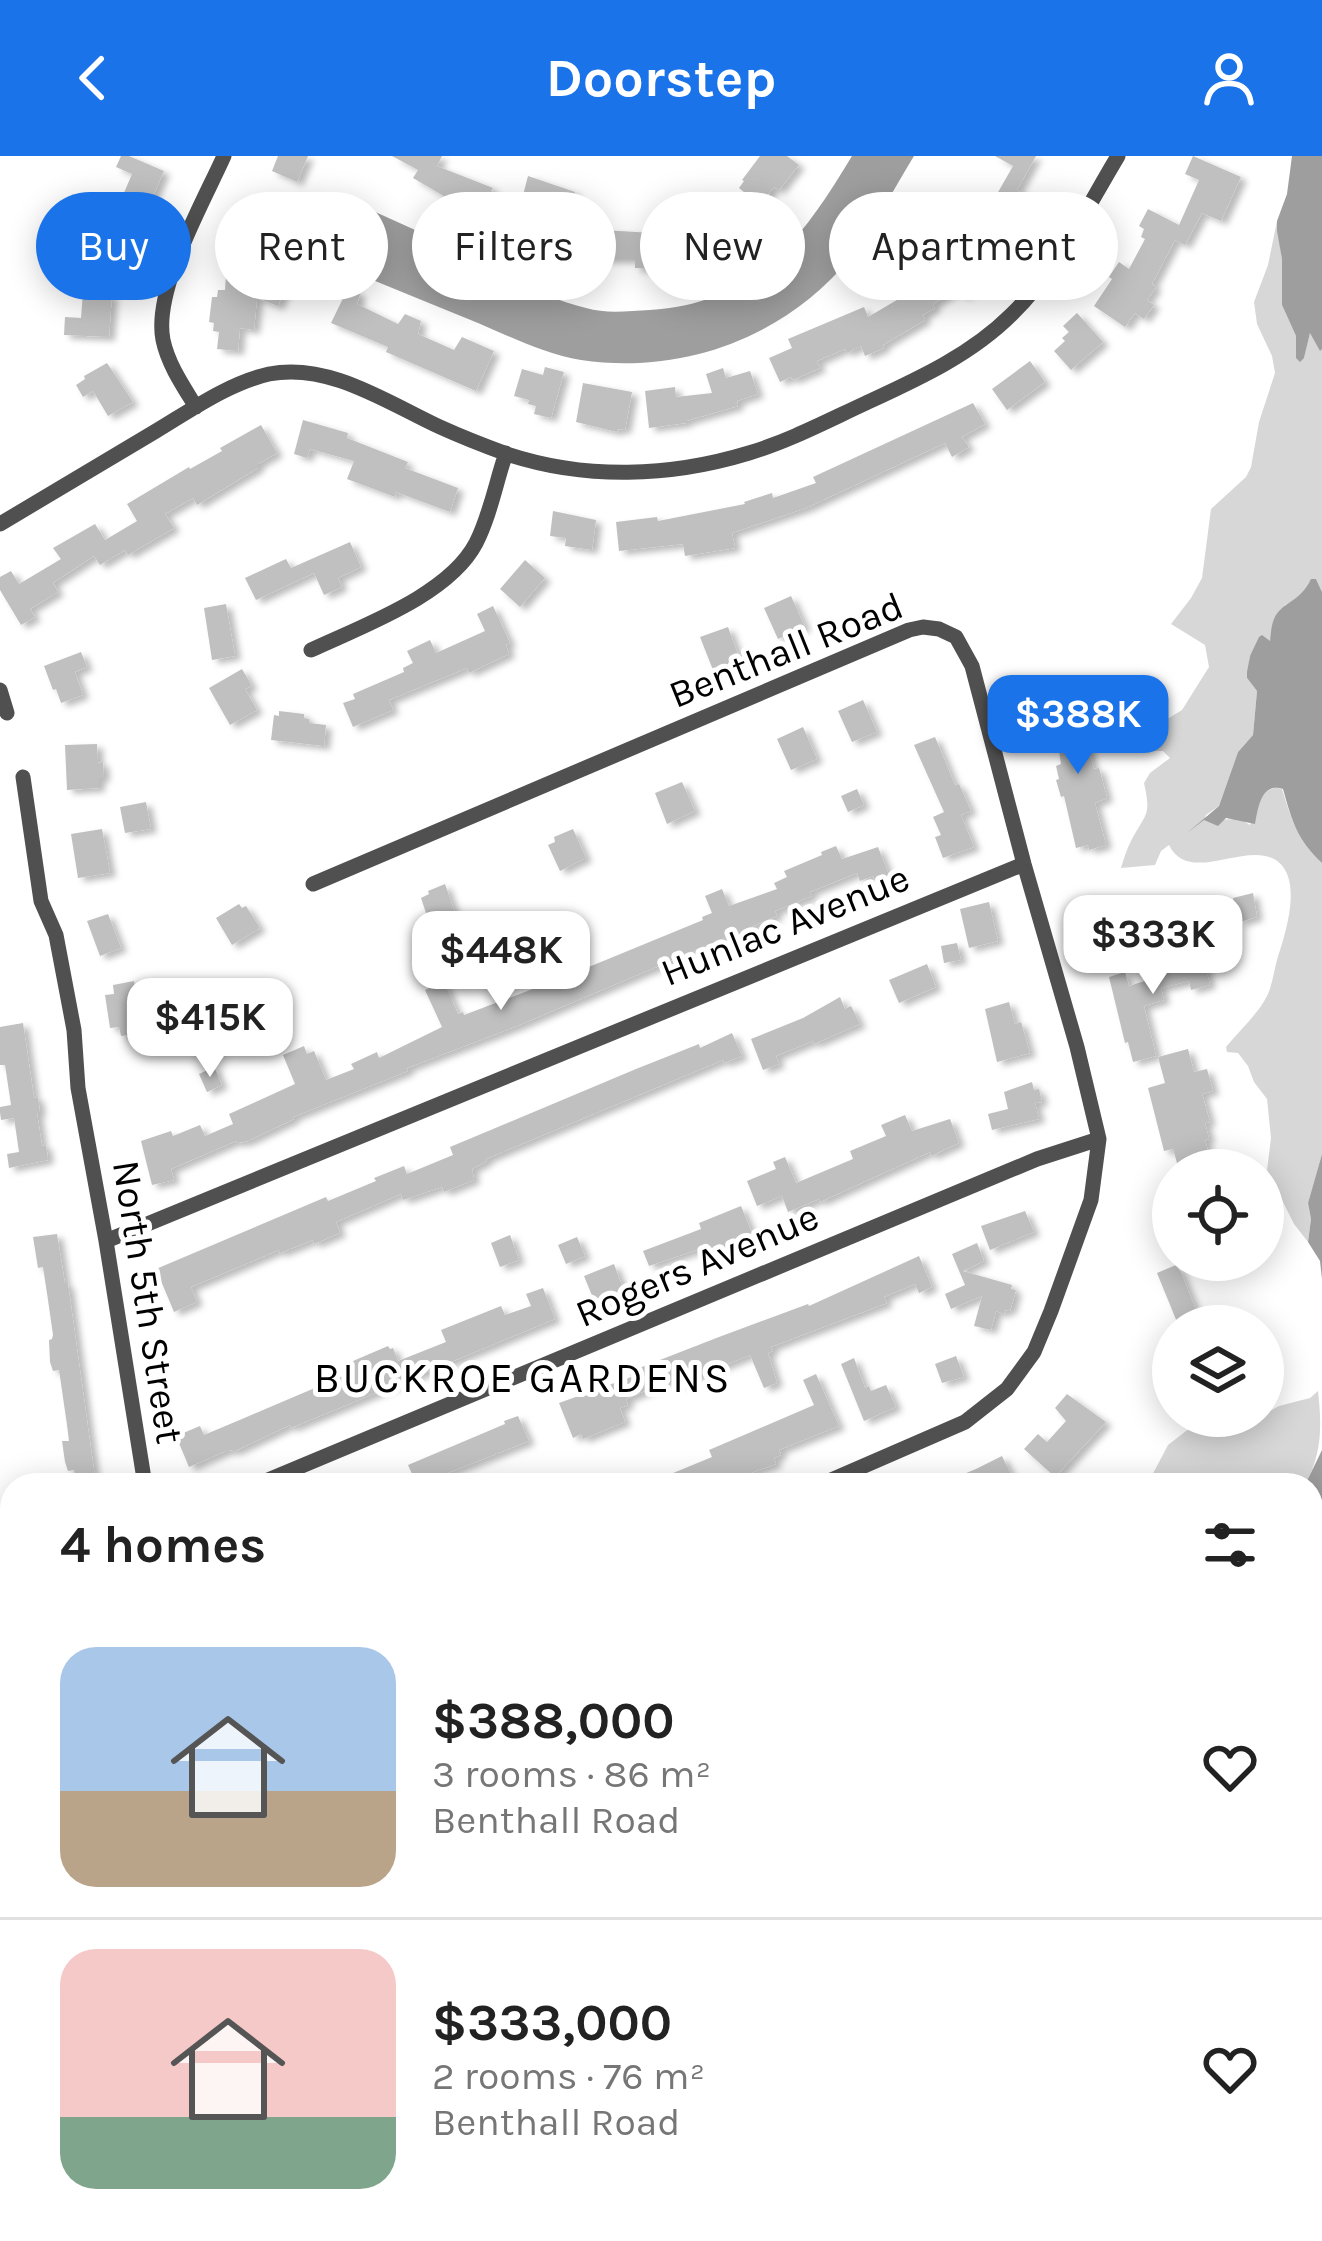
<!DOCTYPE html>
<meta charset="utf-8">
<style>
:root{--surface:#fff;--page:#f2f2f2;--text:#222;--muted:#767676;--line:#e0e0e0;--accent:#1a73e8}
body{margin:0;font-family:Karla,sans-serif;background:var(--page);color:var(--text);height:100vh;display:flex;flex-direction:column;font-size:45px;white-space:nowrap}
*{box-sizing:border-box;margin:0}
p{font-size:39px;color:var(--muted)}
.icon{flex:none;width:66px;height:66px;fill:none;stroke:currentColor;stroke-width:2;stroke-linecap:round;stroke-linejoin:round}
.map{position:relative;flex:1;overflow:hidden}
.panel{position:absolute;left:0px;top:1317px;width:1323px;height:768px;display:flex;flex-direction:column;background:var(--surface);border-radius:36px 36px 0 0;box-shadow:0 6px 30px #0003}
.panel>*{flex:none}
.hud{position:absolute;left:36px;top:36px;width:1251px;height:108px;display:flex;gap:24px}
.tools{position:absolute;left:1152px;top:993px;display:grid;gap:24px}
.tools a{display:grid;place-items:center;width:132px;height:132px;border-radius:50%;background:var(--surface);box-shadow:0 6px 30px #0003;font-size:60px}
.price{position:absolute;translate:-50% -102px;padding:0 27px;border-radius:24px;background:#fff;color:#222;font-size:39px;line-height:78px;filter:drop-shadow(0 3px 6px #0008)}
.price::after{content:'';position:absolute;left:50%;top:72px;width:36px;height:27px;margin-left:-18px;background:inherit;clip-path:polygon(0 0,100% 0,50% 100%)}
.price.selected{background:var(--accent);color:#fff}
ul{padding:0;list-style:none}
li{display:flex;align-items:center;gap:36px;height:300px;padding:0 60px}
li+li{border-top:3px solid var(--line)}
li span{display:grid;place-items:center;flex:none;width:336px;height:240px;border-radius:36px;color:#555}
li>.icon{margin-inline-start:auto}
span .icon{width:144px;height:144px;fill:#fffc;stroke-width:1}
li b{font-size:51px}
h2{display:flex;justify-content:space-between;align-items:center;height:144px;padding:0 60px;font-size:51px}
.pill{padding:0 42px;border-radius:54px;background:var(--surface);box-shadow:0 6px 30px #0003;font-size:42px;line-height:108px}
.pill.selected{background:var(--accent);color:#fff}
header{display:flex;justify-content:space-between;align-items:center;height:156px;padding:0 60px;background:var(--accent);color:#fff;font-size:54px;font-weight:700}
.map>svg:first-child{display:block}
.green{fill:#d7d7d7}
.water{fill:#9e9e9e}
.lines{fill:none;stroke-linecap:round;stroke-linejoin:round}
.stream{stroke:#9e9e9e;stroke-width:6}
.building{fill:#c0c0c0;filter:url(#shadow)}
.minor{stroke:#505050;stroke-width:15}
.labels{text-anchor:middle;dominant-baseline:central;stroke-width:10;stroke-linejoin:round;paint-order:stroke}
.street-label{font-size:39px;fill:#000;stroke:#fff}
.neighbourhood-label{font-size:42px;letter-spacing:3px;fill:#000;stroke:#fff}
</style>
<header><svg class="icon" aria-label="back" viewBox="0 0 24 24"><path d="M15 5l-7 7 7 7"/></svg>Doorstep<svg class="icon" aria-label="person" viewBox="0 0 24 24"><circle cx="12" cy="8" r="4"/><path d="M4 21q1-7 8-7t8 7"/></svg></header>
<div class="map">
<svg width="1322" height="2085" viewBox="0 0 1322 2085">
<defs>
<filter id="shadow"><feDropShadow dx="6" dy="4" stdDeviation="3" flood-color="#0004"/></filter>
</defs>
<rect width="100%" height="100%" fill="#fff"/>
<path class="green" d="M1277,65L1282,103V149L1296,180V202H1304L1310,176L1320,194L1322,193V436L1316,423L1299,442L1285,449L1269,487L1250,500L1247,522L1257,535L1253,579L1238,596L1219,650L1206,659L1204,664L1240,663L1250,669C1256,653 1262,627 1282,633C1292,665 1297,684 1322,707V998L1308,1047L1311,1063L1308,1086L1294,1068L1267,1014L1271,982L1267,943L1254,926L1248,910L1238,897L1227,896L1226,891C1239,875 1258,858 1267,840C1272,830 1274,815 1277,804C1285,778 1306,718 1272,702C1241,688 1188,728 1169,689L1161,695L1155,709L1121,712C1124,702 1127,692 1132,683C1147,656 1151,659 1144,627L1150,617L1170,602L1163,595H1133L1129,591L1151,573L1182,554L1209,511L1205,489L1171,468L1191,442L1202,422L1211,353L1246,321L1251,311L1259,266L1275,217L1272,200L1257,168L1254,146L1268,109Z
M1318,1235C1322,1271 1322,1297 1305,1329H1147L1168,1289L1186,1275L1200,1268H1247L1279,1250L1310,1242Z
M1322,1435V1512C1309,1483 1308,1464 1322,1435Z
M1311,1510L1322,1524V1633L1311,1664Z
M490,2073H568L563,2085H512Z"/>
<path class="water" d="M852,0H914C893,34 875,70 851,101C786,181 683,219 581,204C545,198 511,181 478,167C424,145 370,123 317,101L316,96L340,40L477,102L483,110C516,125 550,143 586,152C606,158 628,155 650,154C756,147 802,83 852,0Z
M1292,0H1322V193L1320,195L1310,177L1304,202L1300,206L1296,202V180L1282,149V103L1277,75V65L1287,38Z
M1311,423H1316L1322,436V707C1297,684 1292,665 1283,633C1261,626 1258,652 1255,668L1226,662L1218,670L1204,664L1187,677L1219,650L1238,596L1253,579L1257,535L1247,522V516L1250,500L1259,481L1262,479L1270,485C1271,478 1271,470 1274,463C1282,445 1300,447 1311,423Z
M1322,998V1123L1320,1105L1308,1086L1311,1063L1308,1047Z
M1322,1294V1435L1311,1458V1329H1305Z"/>
<g class="lines">
<path class="stream" d="M0,1834H12"/>
</g>
<path class="building" d="M121,0H129L164,15L118,120L95,109L103,92L92,87L103,62L112,65L132,18L116,11Z
M278,0H308L297,26L272,15Z
M392,0H442L437,10L493,32L491,35L502,41L494,58L483,53L481,57L473,54L454,46L413,22L418,14Z
M760,0H787L799,9L779,34L774,31L760,49L739,32L744,25L742,24Z
M995,0H1036L1017,34L1041,47L1031,66L1024,61L1011,84L981,66L1013,10Z
M1193,0L1241,21L1221,65L1202,57L1185,89L1175,84L1152,128L1156,131L1147,144L1154,149L1144,163L1135,157L1125,171L1094,150L1112,123L1109,121L1119,106L1129,113L1145,83L1141,81L1144,73L1139,70L1148,53L1179,69L1199,24L1185,18Z
M528,20L575,36L568,60H565L563,67L550,63L552,55L521,47Z
M250,50L273,61L254,101L231,90Z
M720,55L731,81L689,99L679,75Z
M602,74L653,77V102H649V112H635V103H602Z
M976,81L999,106L963,140L957,133L933,148L935,152L923,159L925,164L883,189L884,192L865,200L861,190L847,197L845,193L817,205L820,212L793,224L791,221L780,226L769,202L792,192L788,183L864,151L868,161L902,141L897,132L911,123L919,138L943,123L969,99L964,93Z
M226,119L267,123L286,131L278,150L257,142L254,174L240,172L238,195L217,193L219,176L213,175L214,167L209,166L212,141H217L218,134H225Z
M348,132L360,138L357,148L398,168L405,158L421,165L418,178L454,194L462,181L494,195L476,235L386,196L388,191L331,167Z
M83,136L112,138L109,181L64,179L65,161L81,162Z
M1077,157L1103,186L1071,214L1054,195L1065,185L1062,182L1069,176L1063,170Z
M1030,205L1045,226L1007,254L992,233Z
M107,207L133,246L108,260L93,235L83,241L76,229L85,223L84,220Z
M545,211L564,216L551,262L534,258L536,250L528,248L529,244L514,240L522,213L543,219Z
M723,212L726,222L750,215L758,238L737,245L738,250L686,265V267L649,272L645,235L675,231L676,241L712,237L706,218Z
M583,227L632,236L625,274L618,273L617,276L576,266Z
M973,247L985,268L962,281L969,291L952,301L945,287L806,352L732,377L735,392L685,400L683,388L619,395L616,366L657,361L658,365L745,348L744,346L772,337L773,342L816,327L813,321Z
M303,264L348,277L347,282L408,306L405,312L458,332L450,356L396,336L395,341L347,323L354,305L310,293L307,302L294,298Z
M261,269L277,297L258,308V312L197,349L193,342L165,358L174,372L128,399L125,394L100,409L94,400L53,427L58,436L30,453L35,461L21,469L0,434V421L11,415L19,428L61,403L53,392L95,368L105,384L137,365L127,348L189,311L190,313L222,295L220,292Z
M553,355L596,364L592,394L565,390L566,382L550,380Z
M350,386L361,411L338,422L342,431L324,439L314,417L256,444L245,422L286,403L291,412Z
M525,404L545,422L520,451L500,433Z
M791,440L805,471L778,483L764,452Z
M226,448L235,500L212,504L204,452Z
M493,450L510,487L506,489L509,498L469,517L467,512L389,544L393,554L353,571L343,547L355,543L353,538L404,516L403,512L413,507L407,495L430,484L436,497L485,475L477,458Z
M728,471L740,504L713,514L700,481Z
M81,496L87,511L75,516L83,539L61,547L56,533L53,534L44,510Z
M242,513L252,530L245,533L257,554L230,569L209,532Z
M1074,543L1094,613L1099,612L1107,642L1095,647L1106,689L1089,694L1088,689L1076,692L1064,640L1061,641L1056,624L1059,623L1056,610L1061,608L1052,546Z
M863,544L877,576L852,586L838,555Z
M279,555L304,558V562L309,563V567L326,569L324,590L271,584L274,559L279,560Z
M803,571L817,603L791,614L777,583Z
M935,581L955,629L959,628L971,655L961,659L974,691L943,702L935,681L941,679L933,661L944,656L914,589Z
M97,588L98,607L103,606L104,622H99V632L67,634L65,589Z
M682,626L695,655L667,668L655,637Z
M857,633L864,649L848,656L841,640Z
M146,646L151,673L125,677L120,651Z
M102,673L110,717L78,722L71,678Z
M573,673L586,702L560,715L548,689L555,686L554,681Z
M836,690L842,703L878,691L889,719L875,725L873,720L860,725L857,717L810,736L812,740L775,755L777,760L517,870L407,912L408,915L293,961L294,963L248,985L237,987L236,985L171,1013L174,1024L152,1029L141,985L171,975L173,980L200,969L205,980L233,968L229,958L295,928L283,899L304,890L307,898L314,895L326,924L354,913L351,908L377,896L379,902L442,871L425,834L444,826L458,858L463,856L464,859L562,822L703,764L702,761L712,757L705,740L722,733L729,750L777,733L774,727L787,721L784,715L822,699L821,696Z
M445,728L455,757L429,766L421,742L429,738L428,735Z
M1253,737L1257,761L1240,766L1233,742Z
M989,746L998,785L969,792L960,753Z
M239,748L242,752L246,750L260,772L232,789L216,762Z
M108,758L121,792L100,800L87,765Z
M529,778L540,802L524,809L513,785Z
M957,787L961,804L944,807L941,790Z
M1200,792L1210,829L1191,834L1189,825L1161,832L1164,844L1144,850L1156,900L1133,906L1128,886L1125,887L1109,821L1125,816L1129,830L1154,822L1150,805Z
M927,808L936,831L899,847L889,824Z
M134,825L142,877L121,880L119,871L110,872L105,839L114,838L113,829Z
M840,841L845,853L851,850L860,868L814,888L813,885L776,900L779,908L763,914L751,883L803,862Z
M1009,846L1015,868L1021,866L1030,897L997,906L985,853Z
M23,867L34,942L38,941L40,957H37L42,990L46,989L48,1004L9,1012L7,998L19,996L14,962L1,964L0,956V951L11,949L5,909H0V871Z
M732,877L742,900L724,907L723,904L486,1003L487,1005L472,1013L474,1024L444,1036L442,1031L403,1044L401,1038L336,1066L340,1077L314,1088L313,1084L280,1097L279,1094L191,1131L197,1146L174,1156L156,1113L326,1041L328,1045L376,1025L374,1022L404,1010L407,1018L453,999L450,991L636,913L699,888L700,892Z
M1188,893L1194,916L1207,913L1213,935L1202,938L1210,966L1205,967L1209,983L1205,984L1213,1014H1179L1173,993L1164,995L1148,932L1165,927L1158,901Z
M214,911L222,929L207,936L199,918Z
M1032,926L1034,934L1039,933L1042,946L1035,947L1039,963L992,974L988,958L1008,953L1004,936Z
M905,959L912,975L950,963L959,987L931,1000L930,996L820,1046L819,1043L788,1056L782,1040L757,1050L747,1025L776,1013L773,1006L785,1001L796,1027L853,1003L850,995L886,980L881,969Z
M741,1050L752,1077L710,1095L708,1090L649,1110L643,1095L701,1073L699,1067Z
M1025,1055L1034,1076L990,1094L981,1070Z
M57,1078L65,1128H68L96,1329H76L74,1314L68,1315L65,1306L62,1285H69L67,1269L59,1214L53,1215L50,1206L49,1184L52,1183L53,1179L48,1144L43,1111L38,1112L33,1081Z
M510,1079L519,1104L500,1111L491,1087Z
M577,1081L585,1100L566,1108L558,1089Z
M977,1087L984,1105L963,1115L1012,1129L1011,1133L1016,1134L1010,1155L1005,1154L1004,1158L996,1155L991,1174L974,1170L982,1140L951,1153L945,1138L965,1129L952,1098Z
M919,1100L932,1131L919,1137L915,1128L884,1141L887,1147L771,1191L773,1195L768,1197L777,1227L764,1232L750,1199L676,1229L673,1223L626,1243L628,1249L620,1252L625,1266L583,1283L581,1278L573,1282L559,1247L631,1221L629,1216L719,1181L808,1148L809,1150Z
M614,1108L624,1135L595,1147L584,1120Z
M1176,1109L1181,1116L1197,1157L1177,1166L1157,1117Z
M543,1132L555,1163L291,1272L290,1269L233,1296V1294L226,1295L189,1311L176,1280L200,1270L204,1279L242,1263L350,1217L346,1208L388,1190L390,1193L393,1192L398,1205L446,1186L441,1174L501,1150L505,1159L531,1150L526,1138Z
M956,1200L964,1221L942,1227L935,1208Z
M854,1202L865,1232L869,1230L871,1235L886,1229L896,1251L864,1265L841,1208Z
M816,1218L839,1270L779,1294L781,1299L774,1302L776,1308L717,1329H644L712,1301L709,1294L814,1249L803,1224Z
M1067,1238L1106,1266L1055,1321L1024,1293L1038,1278L1047,1286L1066,1265L1055,1252Z
M518,1260L529,1285L417,1329L408,1309L505,1268L504,1265Z
M1002,1300L1016,1329H937L976,1313Z"/>
<g class="lines">
<path class="minor" d="M196,251C183,230 168,208 163,184C153,134 203,47 224,0
M0,368C52,337 104,306 156,275C191,254 229,227 269,218C329,206 388,247 440,271C462,281 485,290 507,298C586,324 670,321 749,297C789,285 827,265 866,247C918,223 971,199 1012,158C1057,114 1086,53 1118,0
M311,494C362,470 449,439 476,387C490,360 496,326 506,297
M0,534L7,557
M23,621L41,745L56,779L74,874L78,932L106,1085L145,1329
M313,728L909,474L923,471L939,473L956,481L972,510L1024,708L1077,891L1099,983L1091,1044L1051,1155L1034,1196L1007,1233L965,1266L820,1329
M106,1085L1024,708
M256,1329L1037,1003L1099,983
M0,1419L12,1415
M1288,2073L1322,2081
M119,2085L124,2073
M884,2085L887,2073
M1113,2085L1116,2073"/>
</g>
<g class="labels">
<g class="street-label">
<text transform="translate(786 494) rotate(-22)">Benthall Road</text>
<text transform="translate(785 769) rotate(-22)">Hunlac Avenue</text>
<text transform="translate(697 1109) rotate(-23)">Rogers Avenue</text>
<text transform="translate(148 1146) rotate(81)">North 5th Street</text>
</g>
<g class="neighbourhood-label">
<text x="523" y="1222">BUCKROE GARDENS</text>
</g>
</g>
</svg>
<div class="tools">
<a><svg class="icon" aria-label="locate" viewBox="0 0 24 24"><circle cx="12" cy="12" r="6"/><path d="M12 2v4M12 18v4M2 12h4M18 12h4"/></svg></a>
<a><svg class="icon" aria-label="layers" viewBox="0 0 24 24"><path d="M12 4l9 5-9 5-9-5zM3 14l9 5 9-5"/></svg></a>
</div>
<b class="price selected" style="left:1078px;top:621px">$388K</b>
<b class="price" style="left:1153px;top:841px">$333K</b>
<b class="price" style="left:501px;top:857px">$448K</b>
<b class="price" style="left:210px;top:924px">$415K</b>
<div class="hud">
<a class="pill selected">Buy</a>
<a class="pill">Rent</a>
<a class="pill">Filters</a>
<a class="pill">New</a>
<a class="pill">Apartment</a>
</div>
<section class="panel">
<h2>4 homes<svg class="icon" aria-label="filters" viewBox="0 0 24 24"><path d="M4 7h16M4 17h16"/><circle cx="9" cy="7" r="2"/><circle cx="15" cy="17" r="2"/></svg></h2>
<ul>
<li><span style="background:linear-gradient(#a9c7e8 60%,#b9a48a 0)"><svg class="icon" aria-label="home" viewBox="0 0 24 24"><path d="M3 11l9-7 9 7M6 9v11h12V9"/></svg></span><div><b>$388,000</b><p>3 rooms · 86 m²</p><p>Benthall Road</p></div><svg class="icon" aria-label="heart" viewBox="0 0 24 24"><path d="M12 20l-8-8c-3-5 5-10 8-4 3-6 11-1 8 4z"/></svg></li>
<li><span style="background:linear-gradient(#f6c9c9 70%,#7fa58c 0)"><svg class="icon" aria-label="home" viewBox="0 0 24 24"><path d="M3 11l9-7 9 7M6 9v11h12V9"/></svg></span><div><b>$333,000</b><p>2 rooms · 76 m²</p><p>Benthall Road</p></div><svg class="icon" aria-label="heart" viewBox="0 0 24 24"><path d="M12 20l-8-8c-3-5 5-10 8-4 3-6 11-1 8 4z"/></svg></li>
</ul>
</section>
</div>
